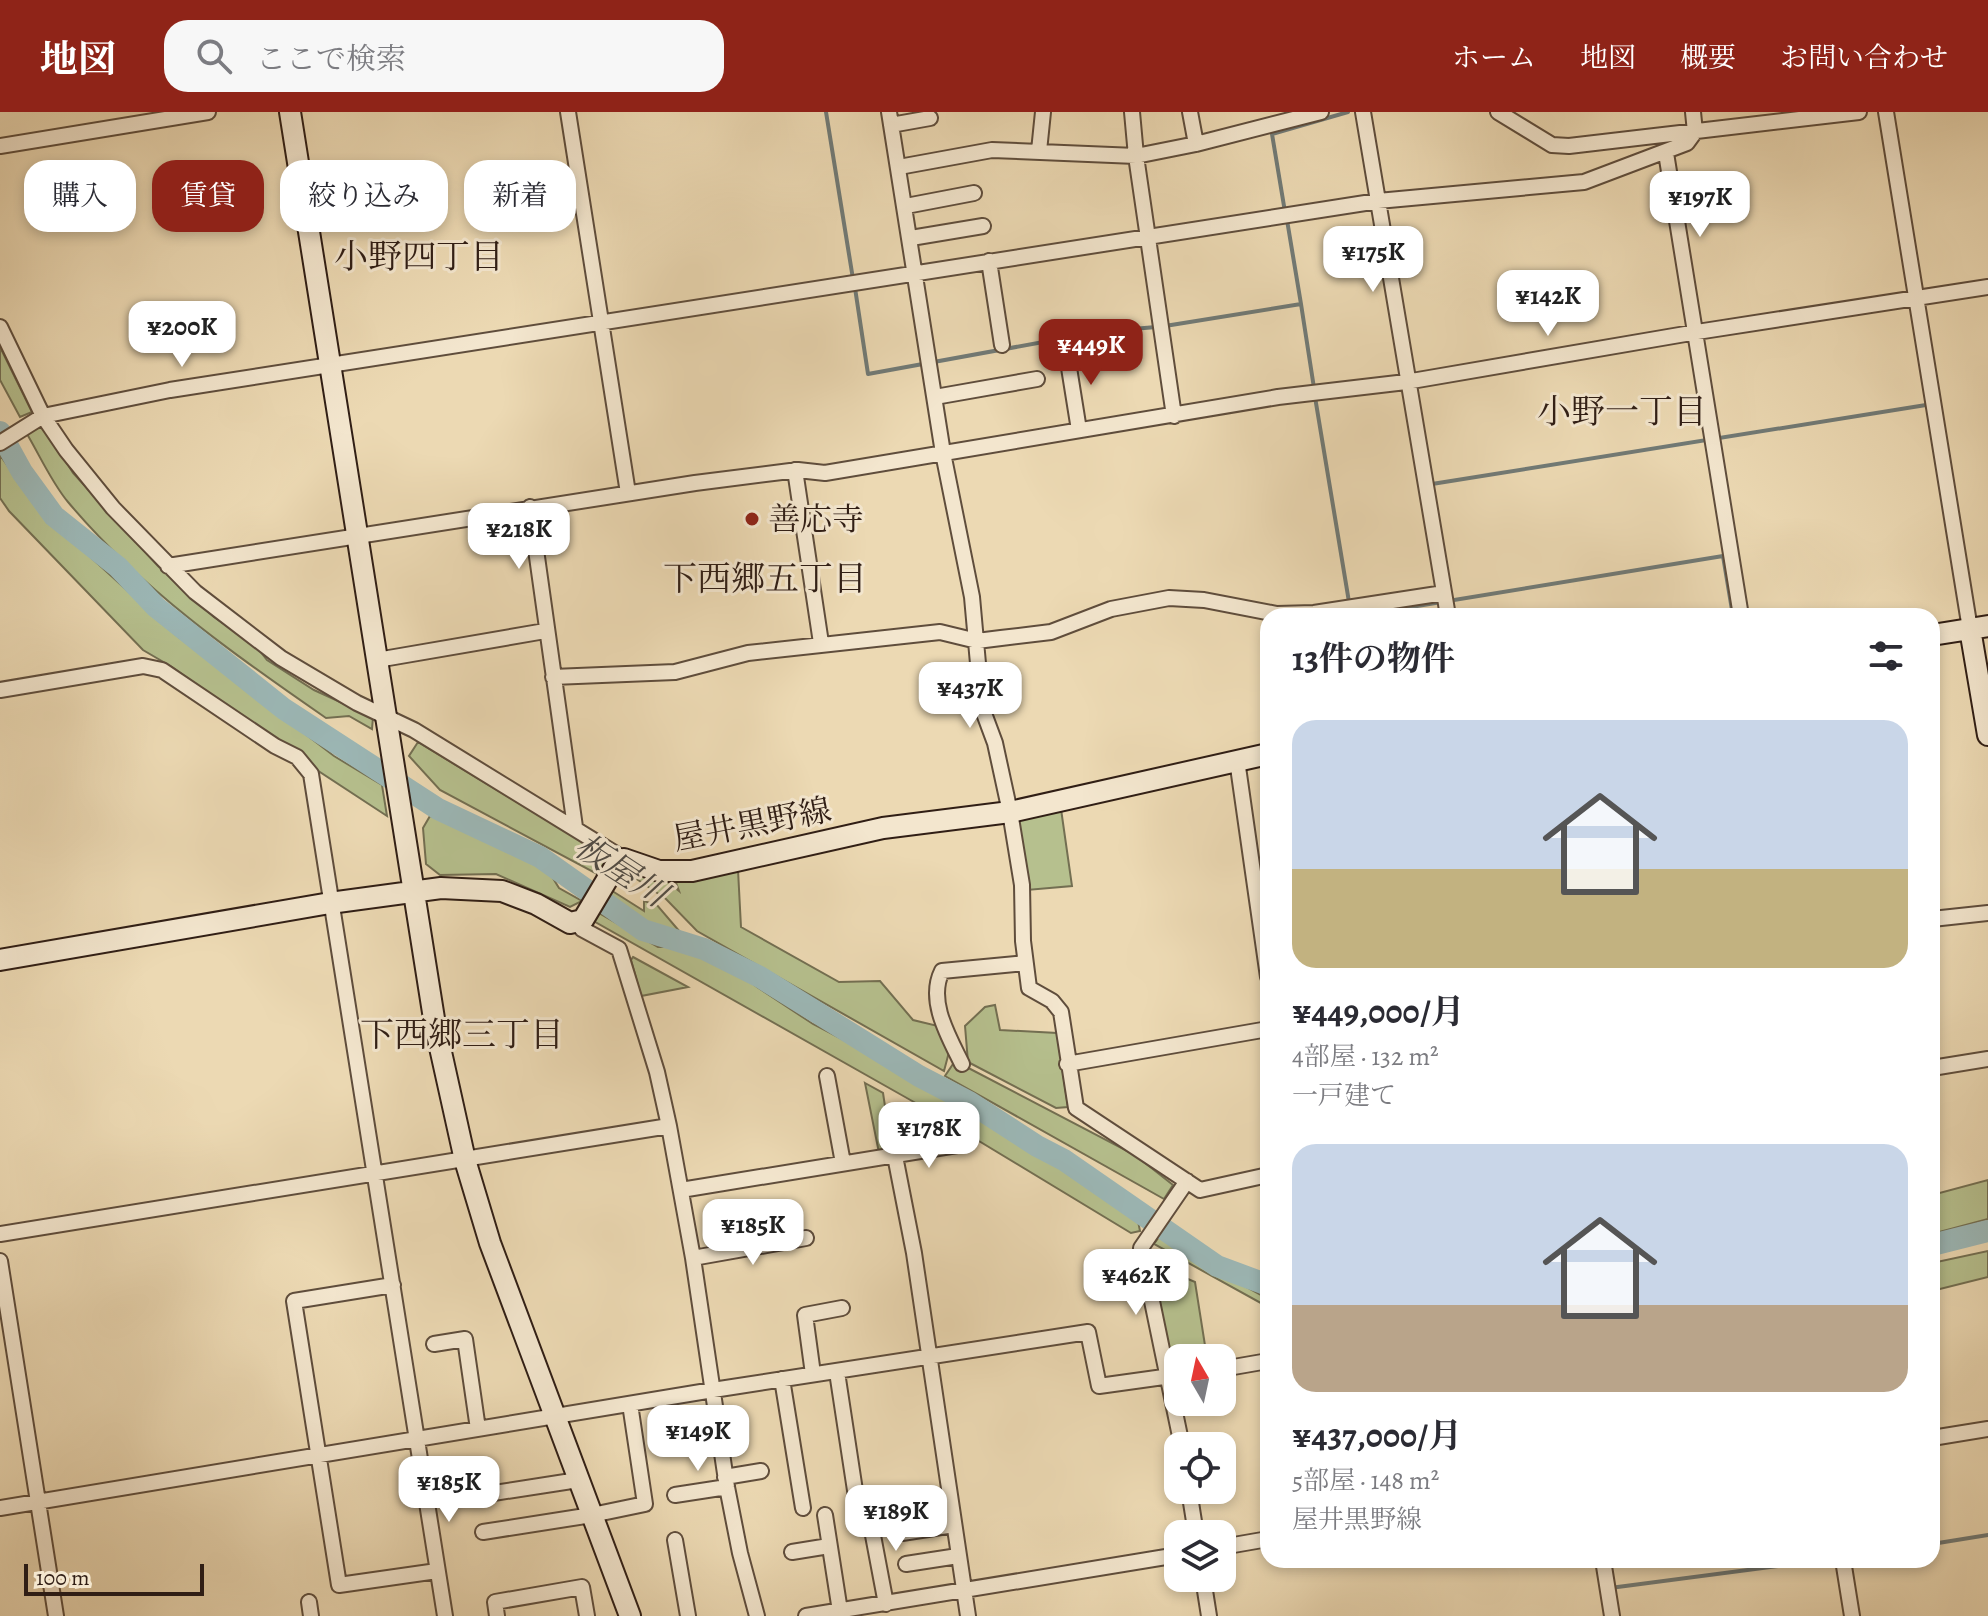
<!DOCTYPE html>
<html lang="ja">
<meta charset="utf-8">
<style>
:root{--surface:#fff;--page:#f7f7f7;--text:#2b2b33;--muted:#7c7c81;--accent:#8f2418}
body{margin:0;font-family:Alegreya,"Noto Serif JP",serif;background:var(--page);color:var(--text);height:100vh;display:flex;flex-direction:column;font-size:30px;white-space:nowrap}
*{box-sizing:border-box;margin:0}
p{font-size:26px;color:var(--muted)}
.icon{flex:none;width:44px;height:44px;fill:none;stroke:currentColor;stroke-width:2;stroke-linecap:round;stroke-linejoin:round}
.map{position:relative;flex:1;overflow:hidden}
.sheet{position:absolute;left:1260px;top:496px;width:680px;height:960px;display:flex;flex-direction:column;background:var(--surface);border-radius:24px;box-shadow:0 4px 12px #0003}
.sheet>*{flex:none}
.banner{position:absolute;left:24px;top:48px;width:760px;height:72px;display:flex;gap:16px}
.needle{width:52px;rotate:351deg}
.tools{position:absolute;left:1164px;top:1232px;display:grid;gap:16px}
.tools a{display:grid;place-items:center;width:72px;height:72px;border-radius:16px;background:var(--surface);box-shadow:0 4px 12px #0003;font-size:40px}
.scale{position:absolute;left:24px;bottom:20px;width:180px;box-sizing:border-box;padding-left:8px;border:4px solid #301e15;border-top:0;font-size:22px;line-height:28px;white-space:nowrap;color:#301e15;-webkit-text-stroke:6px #f3e6ce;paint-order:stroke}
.price{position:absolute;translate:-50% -68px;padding:0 18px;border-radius:16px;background:#fff;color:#222;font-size:26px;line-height:52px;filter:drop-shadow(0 2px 4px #0008)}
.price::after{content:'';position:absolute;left:50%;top:48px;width:24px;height:18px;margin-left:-12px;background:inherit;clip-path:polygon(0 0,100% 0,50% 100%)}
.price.selected{background:var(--accent);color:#fff}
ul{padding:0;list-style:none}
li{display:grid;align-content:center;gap:16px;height:424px;padding:0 32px}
li span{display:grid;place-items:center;height:248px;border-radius:24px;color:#555}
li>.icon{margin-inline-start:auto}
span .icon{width:144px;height:144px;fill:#fffc;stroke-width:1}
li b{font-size:34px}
h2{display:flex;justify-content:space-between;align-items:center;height:96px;padding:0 32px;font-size:34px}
.chip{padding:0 28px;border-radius:24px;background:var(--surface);box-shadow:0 4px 12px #0003;font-size:28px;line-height:72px}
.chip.selected{background:var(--accent);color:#fff}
header{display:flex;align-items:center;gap:48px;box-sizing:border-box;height:112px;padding:0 40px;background:var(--accent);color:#fff}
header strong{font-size:38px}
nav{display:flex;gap:44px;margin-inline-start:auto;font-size:28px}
.search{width:560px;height:72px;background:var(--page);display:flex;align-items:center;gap:20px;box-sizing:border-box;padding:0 28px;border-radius:24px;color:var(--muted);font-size:30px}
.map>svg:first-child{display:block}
.green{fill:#b6c08e;stroke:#736f52;stroke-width:2}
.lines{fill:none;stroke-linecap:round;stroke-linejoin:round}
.stream{stroke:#717a76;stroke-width:4}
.river{stroke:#9cb8b7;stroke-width:22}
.street-casing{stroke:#5f4d3c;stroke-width:18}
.secondary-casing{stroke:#301e15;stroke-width:24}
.street{stroke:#f3e6ce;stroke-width:14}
.secondary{stroke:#f3e6ce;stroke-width:20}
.poi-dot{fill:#8f2418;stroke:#f3e6ce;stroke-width:3}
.labels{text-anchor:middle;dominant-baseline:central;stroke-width:6;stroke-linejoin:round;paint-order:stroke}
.poi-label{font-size:32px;fill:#301e15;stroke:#f3e6ce;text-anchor:start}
.street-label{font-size:32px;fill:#301e15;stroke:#f3e6ce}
.neighbourhood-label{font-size:34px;fill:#301e15;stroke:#f3e6ce}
.water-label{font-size:34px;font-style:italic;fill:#504c46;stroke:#f3e6ce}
</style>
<header>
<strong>地図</strong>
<div class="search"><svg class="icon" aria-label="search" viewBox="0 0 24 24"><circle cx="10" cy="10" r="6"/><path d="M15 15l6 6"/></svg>ここで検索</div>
<nav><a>ホーム</a><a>地図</a><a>概要</a><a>お問い合わせ</a></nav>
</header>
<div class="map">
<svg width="1988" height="1504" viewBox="0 0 1988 1504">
<rect width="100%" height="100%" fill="#ecd9b3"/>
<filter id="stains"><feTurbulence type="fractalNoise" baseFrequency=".0025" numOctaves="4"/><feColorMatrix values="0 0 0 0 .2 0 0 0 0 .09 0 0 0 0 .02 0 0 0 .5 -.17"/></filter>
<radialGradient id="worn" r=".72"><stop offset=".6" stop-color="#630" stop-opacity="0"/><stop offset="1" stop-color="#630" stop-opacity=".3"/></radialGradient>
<path class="green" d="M0,235L32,300L20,305L0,268Z
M43,313L73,361L158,454L214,505L256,534L267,548L314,578L373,605L372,617L349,604L326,606C233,542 141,477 68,390C52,371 40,344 27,322Z
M0,343L39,398L176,523L334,644L382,673L387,704L297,645L172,555L143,538L9,399L0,386Z
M418,630L609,746L597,762L440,678L409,644Z
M1061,697L1072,774L1027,778L1019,707Z
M430,704L447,708L540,745L559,776L582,789L570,795L496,762L440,763L426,752L423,716Z
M646,752L679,779L675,768L738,758L741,815L839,870L880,869L913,908L938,914L949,940L944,959L697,819L666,787L619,755Z
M606,775L644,799V789L657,793L680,820L676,828C640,817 626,809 606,775Z
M597,800L658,835H683L715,842L757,875L813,912L897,956L947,989L971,998L1103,1080L1137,1104L1140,1119L1131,1121L921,994L590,807Z
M633,845L688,875L641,884L631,848Z
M995,893L1000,918L1057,921L1068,995L1056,996L968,950L965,914L985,895Z
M955,949L1135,1043L1173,1073L1164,1087L945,964Z
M865,971L883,981L892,1040L879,1041Z
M1988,1068V1107L1932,1122V1083Z
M1161,1122L1194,1146L1268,1187V1195L1154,1132Z
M1988,1139V1165L1932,1179V1151Z
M1153,1152L1195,1170L1207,1246H1178V1259L1171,1260Z"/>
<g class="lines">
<path class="stream" d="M826,0L853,167
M1285,100L1272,22L1348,0
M1287,108L1301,192
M855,176L868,262L1098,220L1156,215
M1165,214L1301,192L1314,276
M1315,285L1349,490L1356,504L1723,444L1733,504
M1432,372L1926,293
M1932,1432L1988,1423
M1610,1476L1823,1448"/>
<path class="river" d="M0,320L22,360L54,404L118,455L156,495L284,597L438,697L540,745L643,818L704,837L760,865L919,964L969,990L1037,1034L1064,1048L1217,1154L1268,1173
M1932,1133L1988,1119"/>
<defs>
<path id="street" d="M568,0L628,381
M889,0L943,341L972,485L982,596L995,631L1010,700L1022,773L1023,829L1029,876L1052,889L1061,900L1076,996L1200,1078L1268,1063
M1132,0L1136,44L1174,304
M1190,0L1196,32
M1363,0L1448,504
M1498,0L1552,33L1569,34L1859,0
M1886,0L1970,517
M891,13L930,6
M0,34L208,0
M1039,39L1043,0
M1666,41L1741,504
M899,55L992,38L1136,44L1196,32L1321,0
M906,94L974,81
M911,126L983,114
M989,149L1002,233
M0,215L43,304L66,338L113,396L195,480L281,546L357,591L414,618L624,747
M1066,237L1079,318
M935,285L1037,267
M0,331L43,304L170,278L1378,89L1584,70L1687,31L1695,20L1693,0
M795,358L821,531
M530,395L575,715
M168,454L695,371L798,358L825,361L1278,285L1406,270L1697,220L1988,175
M377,548L545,519
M553,565L675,560L748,541L940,520L977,529L1001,526L1051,520L1111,497L1169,486L1204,488L1277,502L1314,501L1444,481
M0,578L143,554L162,558L275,634L297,645L311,662L445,1504
M1237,648L1268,865
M1932,807L1988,801
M578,811L582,817L619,837L657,960L669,1014L693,1146L727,1375L740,1441L757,1504
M962,952C949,925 927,889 942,859L1025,851
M1067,952L1268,917
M1932,956L1988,947
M827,964L843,1051
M895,1044L914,1141L968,1504
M681,1078L957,1033
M0,1122L669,1014
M693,1146L806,1126
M0,1149L56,1504
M393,1173L294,1189L339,1473L437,1459
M434,1232L465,1227L478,1317
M1222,1257L1268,1249
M837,1260L856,1385
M813,1262L805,1203L842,1196
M782,1267L803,1396
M1932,1326L1988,1317
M1182,1334L1141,1136L1187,1069
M725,1365L761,1359
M1189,1378L1196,1422
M481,1383L578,1368
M675,1383L727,1375
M0,1396L713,1278L1088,1220L1099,1274L1178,1263
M868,1397L886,1492
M825,1403L840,1499
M483,1420L592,1403L645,1392L630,1292
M902,1421L954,1413
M675,1428L688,1504
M1222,1435L1268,1427
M792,1440L829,1434
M1603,1448L1612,1504
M1843,1448L1852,1504
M906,1452L958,1444
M1203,1466L1209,1504
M309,1490L311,1504
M497,1504L495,1490L582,1475L587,1504
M806,1504L1178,1443"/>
<path id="secondary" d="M290,0L435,913L465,1048L490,1131L630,1504
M1970,517L1988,623
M1932,523L1988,514
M0,848L330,791L441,776L502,779L536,792L570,811L583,808L617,751L624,747L659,759H692L883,716L1010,700L1268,642"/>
</defs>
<use href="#street" class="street-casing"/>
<use href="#secondary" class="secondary-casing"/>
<use href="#street" class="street"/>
<use href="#secondary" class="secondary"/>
</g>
<circle class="poi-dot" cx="752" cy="407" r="8"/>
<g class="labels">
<g class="poi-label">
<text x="768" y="407">善応寺</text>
</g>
<g class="street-label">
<text transform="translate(752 712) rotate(-11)">屋井黒野線</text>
</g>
<g class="neighbourhood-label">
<text x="419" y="144">小野四丁目</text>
<text x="1622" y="299">小野一丁目</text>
<text x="765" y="466">下西郷五丁目</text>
<text x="462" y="922">下西郷三丁目</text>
</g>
<g class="water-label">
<text transform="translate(621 758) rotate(33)">板屋川</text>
</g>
</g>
<rect width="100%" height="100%" filter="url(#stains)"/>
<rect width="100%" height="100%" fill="url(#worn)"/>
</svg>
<div class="tools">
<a><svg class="needle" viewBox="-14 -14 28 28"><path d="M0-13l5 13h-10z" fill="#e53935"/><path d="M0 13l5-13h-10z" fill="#7c7c81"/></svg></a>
<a><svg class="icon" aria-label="locate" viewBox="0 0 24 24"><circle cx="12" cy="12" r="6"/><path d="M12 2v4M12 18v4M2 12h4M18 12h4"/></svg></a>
<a><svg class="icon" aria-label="layers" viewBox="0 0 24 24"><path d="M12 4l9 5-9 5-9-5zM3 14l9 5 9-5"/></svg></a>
</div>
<div class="scale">100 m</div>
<b class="price" style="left:1700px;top:127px">¥197K</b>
<b class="price" style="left:1373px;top:182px">¥175K</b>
<b class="price" style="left:1548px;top:226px">¥142K</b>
<b class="price" style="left:182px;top:257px">¥200K</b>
<b class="price selected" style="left:1091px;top:275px">¥449K</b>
<b class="price" style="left:519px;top:459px">¥218K</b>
<b class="price" style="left:970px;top:618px">¥437K</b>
<b class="price" style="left:929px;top:1058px">¥178K</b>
<b class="price" style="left:753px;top:1155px">¥185K</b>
<b class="price" style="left:1136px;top:1205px">¥462K</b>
<b class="price" style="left:698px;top:1361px">¥149K</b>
<b class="price" style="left:449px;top:1412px">¥185K</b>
<b class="price" style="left:896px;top:1441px">¥189K</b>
<div class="banner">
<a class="chip">購入</a>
<a class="chip selected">賃貸</a>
<a class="chip">絞り込み</a>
<a class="chip">新着</a>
</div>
<section class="sheet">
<h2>13件の物件<svg class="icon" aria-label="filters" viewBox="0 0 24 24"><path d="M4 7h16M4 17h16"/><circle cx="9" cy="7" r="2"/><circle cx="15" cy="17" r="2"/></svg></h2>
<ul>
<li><span style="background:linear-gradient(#c9d6e8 60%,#c2b280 0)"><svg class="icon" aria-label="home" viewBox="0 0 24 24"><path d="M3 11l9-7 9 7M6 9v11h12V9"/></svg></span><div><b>¥449,000/月</b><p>4部屋 · 132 m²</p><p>一戸建て</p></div></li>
<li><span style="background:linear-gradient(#c9d6e8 65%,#b9a48a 0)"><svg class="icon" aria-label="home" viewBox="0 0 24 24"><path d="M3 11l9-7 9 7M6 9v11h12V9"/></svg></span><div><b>¥437,000/月</b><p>5部屋 · 148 m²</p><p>屋井黒野線</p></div></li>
</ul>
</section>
</div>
